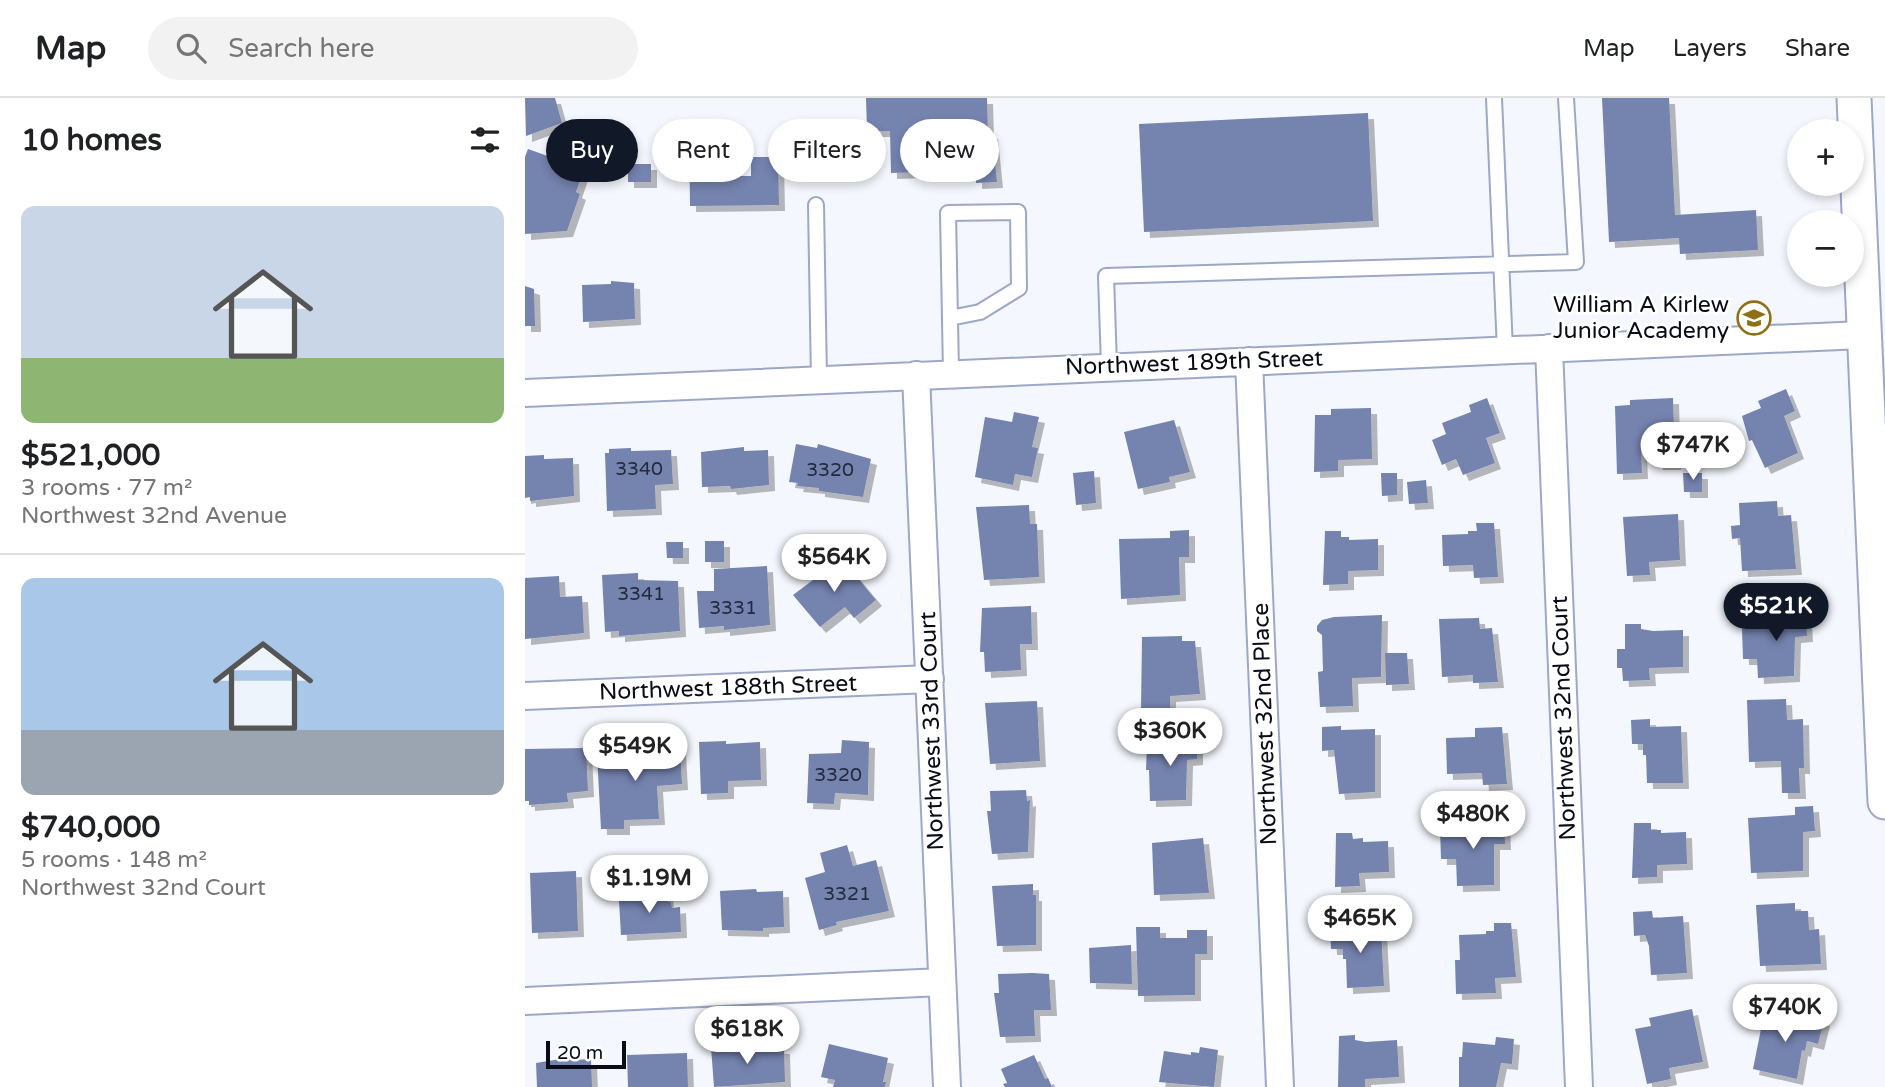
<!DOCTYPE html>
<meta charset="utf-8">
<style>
:root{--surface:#fff;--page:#f2f2f2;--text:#202124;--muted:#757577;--line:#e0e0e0;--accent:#111827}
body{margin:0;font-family:"Varela Round",sans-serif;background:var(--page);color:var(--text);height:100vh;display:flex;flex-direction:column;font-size:26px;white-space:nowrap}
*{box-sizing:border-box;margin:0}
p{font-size:23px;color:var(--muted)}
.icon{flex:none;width:38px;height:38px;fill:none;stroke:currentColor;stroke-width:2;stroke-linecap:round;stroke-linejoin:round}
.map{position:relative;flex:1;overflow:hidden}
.panel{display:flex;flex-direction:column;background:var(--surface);width:525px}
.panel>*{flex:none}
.hud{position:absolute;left:21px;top:21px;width:665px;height:63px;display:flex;gap:14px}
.fabs{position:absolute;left:1262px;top:21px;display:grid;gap:14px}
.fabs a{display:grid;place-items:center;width:77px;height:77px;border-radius:50%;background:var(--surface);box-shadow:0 4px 10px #0003;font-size:35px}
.scale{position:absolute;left:21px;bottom:18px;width:80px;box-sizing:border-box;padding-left:7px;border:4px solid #090c17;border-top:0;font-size:19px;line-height:24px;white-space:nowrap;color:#090c17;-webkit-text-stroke:5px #fff;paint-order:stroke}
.price{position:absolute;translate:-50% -60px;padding:0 16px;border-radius:24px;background:#fff;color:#222;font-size:23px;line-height:46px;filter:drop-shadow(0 2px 4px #0008)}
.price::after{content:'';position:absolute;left:50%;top:42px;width:21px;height:16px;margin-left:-10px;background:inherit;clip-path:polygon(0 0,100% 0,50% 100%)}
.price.selected{background:var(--accent);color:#fff}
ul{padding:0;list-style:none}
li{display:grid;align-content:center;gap:14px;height:371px;padding:0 21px}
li+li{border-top:2px solid var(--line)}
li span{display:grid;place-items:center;height:217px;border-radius:14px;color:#555}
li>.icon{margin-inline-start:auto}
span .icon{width:126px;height:126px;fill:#fffc;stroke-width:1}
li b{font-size:30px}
h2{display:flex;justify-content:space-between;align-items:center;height:84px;padding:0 21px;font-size:30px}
.tag{padding:0 24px;border-radius:32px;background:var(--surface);box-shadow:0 4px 10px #0003;font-size:24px;line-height:63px}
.tag.selected{background:var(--accent);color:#fff}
header{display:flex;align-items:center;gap:42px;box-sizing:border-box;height:98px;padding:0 35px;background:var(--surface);border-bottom:2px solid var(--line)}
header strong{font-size:33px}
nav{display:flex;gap:38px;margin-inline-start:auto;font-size:24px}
.search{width:490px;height:63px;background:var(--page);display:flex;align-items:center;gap:18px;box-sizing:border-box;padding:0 24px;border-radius:38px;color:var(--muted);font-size:26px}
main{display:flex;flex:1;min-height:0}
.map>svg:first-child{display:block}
.building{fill:#7483af;filter:url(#shadow)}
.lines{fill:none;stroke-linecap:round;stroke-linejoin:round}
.service-casing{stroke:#9da8c7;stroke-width:18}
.minor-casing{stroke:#9da8c7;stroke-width:30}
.tertiary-casing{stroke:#9da8c7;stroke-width:37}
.service{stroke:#fff;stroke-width:14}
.minor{stroke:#fff;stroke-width:26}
.tertiary{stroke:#fff;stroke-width:33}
.labels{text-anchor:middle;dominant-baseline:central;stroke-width:6;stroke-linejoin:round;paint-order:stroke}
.number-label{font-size:19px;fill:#242a3d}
.poi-label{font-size:23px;fill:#090c17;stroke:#fff;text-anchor:end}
.street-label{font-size:23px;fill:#090c17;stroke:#fff}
</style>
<header>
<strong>Map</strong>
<div class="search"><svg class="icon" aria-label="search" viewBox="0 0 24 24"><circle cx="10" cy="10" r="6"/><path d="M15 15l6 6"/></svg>Search here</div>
<nav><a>Map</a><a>Layers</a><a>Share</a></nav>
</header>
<main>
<section class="panel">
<h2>10 homes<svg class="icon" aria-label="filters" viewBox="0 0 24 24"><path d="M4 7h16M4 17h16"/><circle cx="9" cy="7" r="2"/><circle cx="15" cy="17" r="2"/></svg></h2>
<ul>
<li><span style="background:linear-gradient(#c9d6e8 70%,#8fb573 0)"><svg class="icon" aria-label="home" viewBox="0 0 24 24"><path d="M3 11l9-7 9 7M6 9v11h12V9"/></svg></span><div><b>$521,000</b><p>3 rooms · 77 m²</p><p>Northwest 32nd Avenue</p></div></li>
<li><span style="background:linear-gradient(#a9c7e8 70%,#9aa5b1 0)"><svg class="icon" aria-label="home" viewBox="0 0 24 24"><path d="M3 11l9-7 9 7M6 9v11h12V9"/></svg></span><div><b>$740,000</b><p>5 rooms · 148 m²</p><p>Northwest 32nd Court</p></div></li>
</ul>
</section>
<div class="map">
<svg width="1360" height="989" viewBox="0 0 1360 989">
<defs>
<filter id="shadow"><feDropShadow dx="6" dy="6" stdDeviation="0" flood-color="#0004"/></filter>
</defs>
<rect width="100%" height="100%" fill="#f4f7fd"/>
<path class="building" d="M0,0H30L37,25L1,38Z
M341,0H462L463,35H467L472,84L451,85V72L366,75L365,33H342Z
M1077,0H1144L1150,117L1231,112L1233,152L1155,156L1154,140L1084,144Z
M843,15L848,123L619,134L614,26Z
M164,32H197L198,78H226V59H253L254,107L165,108Z
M3,51L59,71L51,94L55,96L42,133L0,136V59Z
M103,66H126V84H103Z
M86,183L109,185L110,221L58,224L57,187L86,186Z
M0,188L9,191L10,228H0Z
M1261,291L1270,313L1259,318L1273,355L1240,370L1227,342L1224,343L1217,318L1236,310L1233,303Z
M962,300L975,335L961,340L970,365L938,377L931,361L917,367L907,342L921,336L917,325L946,314L944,307Z
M1148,300L1150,366H1132L1131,350L1116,351L1117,375L1092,376L1090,308L1105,307V302Z
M846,310L847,361L813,362V373L789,374L790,317H806V311Z
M489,314L514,319L507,349L513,350L507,379L490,376L488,387L450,379L460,319L487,324Z
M649,322L665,374L644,379L645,384L613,391L599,334Z
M271,346L292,350L293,346L346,361L338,399L294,393V390L272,388L273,385L264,384Z
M219,349V353L243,352L244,387L206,391L205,388L177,389L176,354Z
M106,350V353L146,352L148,386L130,387L131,411L82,413L80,355H84V351Z
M19,357V361L48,360L49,398L5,403V399L0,400V358Z
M569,373L571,405L551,407L548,375Z
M856,375H872V397L857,398Z
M1158,375H1177V394H1159Z
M901,382L903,405L884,406L882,384Z
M1252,403L1253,418L1266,417L1271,471L1217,473L1215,440L1207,441L1206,428L1215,427L1214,405Z
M504,407L505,426H512L514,479L459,482L451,409Z
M1153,416L1155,462L1124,464L1125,477L1102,478L1098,419Z
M951,425H969L973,479L949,480L948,467L918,468L917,437L943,436V433H952Z
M664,432V459H654L655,497L596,501L594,441L645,440V433Z
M800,433H816V439H824V442L853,441V472L823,473V486L798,487Z
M180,443H199V464H180Z
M141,444H158V460H142Z
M316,460L351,502L329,520L320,509L295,529L268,497L288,482L285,478L291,473L295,478Z
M242,468L245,527L199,532V528L174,530L172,493H189V471Z
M113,475V482L153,483L155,533L94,538V533L80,534L77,477Z
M34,478L35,499L57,498L59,535L0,541V480Z
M1280,505L1282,538L1270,539L1269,578L1233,580L1232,561H1218L1217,531L1230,530V524L1261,523V507Z
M506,508L507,546H495L496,572L460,574L459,554H455L457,510Z
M857,517L856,579L827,580L828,608L795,609L793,574L798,573L797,537L792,533V528L797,522L809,519Z
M954,520L955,531L967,530L973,584L948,585V577L917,579L914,521Z
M1100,526H1116V531L1128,533L1158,532V569L1124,570L1125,582L1098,583L1097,570H1092V551H1100Z
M657,538V543H670L675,596L645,598V611L616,612L617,539Z
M860,555H882L884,586L861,587Z
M1261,601L1262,622L1278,621L1279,670H1274L1275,695H1257L1256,663L1224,664L1222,602Z
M512,603L515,663L465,666L460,605Z
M1125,621V629L1156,628L1158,685H1122L1121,657H1118V646H1107L1106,622Z
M816,628V632L850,631V694L814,696L809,652L797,653V629Z
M977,629L982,686L958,687L957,675L922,676L921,640L950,639V630Z
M653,637H672V661L662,662L661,702L625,703L624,672H621L622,646L654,645Z
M317,642L344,644L343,697L310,695L309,706L282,705L284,656L316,655Z
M201,643V646L235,644L236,682L203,683V695L176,696L174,644Z
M133,645L134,651L155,650L157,686L132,688L134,721L99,722V731H76L72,656L112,652V646Z
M61,650L63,693L42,695L43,704L4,707V703H0V651Z
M501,692L502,703L505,702L503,754L467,756L462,713H466L465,693Z
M1288,708L1290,733L1278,734V773L1226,775L1223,720L1270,717V709Z
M979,722L980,746H969V787L932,788L931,761H916L915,731L955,730L954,723Z
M1109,725H1126V732H1136V735L1161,734L1162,766L1132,767V779L1107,780Z
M811,735H827L828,741L838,740V744L863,743L864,774L834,775L835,788L810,789Z
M678,740L684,795L629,797L627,745Z
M322,747L328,768L351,762L364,813L311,824L312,827L294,832L280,780L300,774L295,755Z
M51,773L53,833L7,835L5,775Z
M508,786V797H511V847L472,848L467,788Z
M231,791L232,794L258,793L259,829L238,830V833L197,832L195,793Z
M142,793L143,804H146L147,810L155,809L156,834L96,837L94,803H108V795Z
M1270,805V813H1283L1284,832L1294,831L1296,866L1235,868L1231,807Z
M1127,813L1128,820L1158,818L1162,875L1126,877L1124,848L1120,837L1109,838L1108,814Z
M969,825H986L991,879L970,880L971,895L931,896L930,862H935L934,837L961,836V833H969Z
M824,826L825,833L856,832L859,888L822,890L821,861H818V851H806L805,827Z
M611,829H635V840H662V832H682V856H670V897L613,898Z
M606,847L607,886L565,885L564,850Z
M507,875L524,876L526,912H509L510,938L475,939L469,895H474L473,876Z
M1167,911L1178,964L1144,970L1146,981L1122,986L1110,931L1126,928L1124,920Z
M1239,916L1279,924L1280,917L1299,922L1293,946L1282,943L1280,953L1277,952L1272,981L1228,971Z
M830,937V942L841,944L872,942L874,979L840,981V989H813L814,938Z
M971,939L989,941L987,966L976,965L971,989H934V959H937L938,944L970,947Z
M304,946L363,960L358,984H361L360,989H308L310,982L296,979Z
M213,947V950H259L260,984L189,989L186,949Z
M675,949L693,952L689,989L634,984L639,953L666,957V954L674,955Z
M162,955L163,989H103L102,957Z
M509,957L520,981L523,980L527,989H480L478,986L482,985L476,971Z
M48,959V962L66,961L67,989H12L11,965Z"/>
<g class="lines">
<defs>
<path id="service" d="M969,0L980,252
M291,107L294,282
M425,220L455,214L494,190L493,114L423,115L426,275
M584,268L581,178L1051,164L1041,0"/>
<path id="minor" d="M1024,250L1054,989
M724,263L755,989
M391,277L422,989
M0,295L1338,237
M0,598L405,581
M0,903L417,884"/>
<path id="tertiary" d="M1329,0L1360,704"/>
</defs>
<use href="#service" class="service-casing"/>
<use href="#minor" class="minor-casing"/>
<use href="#tertiary" class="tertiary-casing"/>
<use href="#service" class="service"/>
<use href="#minor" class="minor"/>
<use href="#tertiary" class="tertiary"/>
</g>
<defs>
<symbol id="school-ring" viewBox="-11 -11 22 22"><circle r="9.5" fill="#fff" stroke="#8e7115" stroke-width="1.5"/><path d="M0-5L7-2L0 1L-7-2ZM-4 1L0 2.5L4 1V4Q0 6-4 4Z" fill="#8e7115"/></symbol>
</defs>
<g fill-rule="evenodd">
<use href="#school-ring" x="1210" y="201" width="38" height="38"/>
</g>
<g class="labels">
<g class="number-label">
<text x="114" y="371">3340</text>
<text x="305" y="372">3320</text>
<text x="116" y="496">3341</text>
<text x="208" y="510">3331</text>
<text x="313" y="677">3320</text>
<text x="322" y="796">3321</text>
</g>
<g class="poi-label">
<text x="1204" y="207">William A Kirlew<tspan x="1204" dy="26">Junior Academy</tspan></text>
</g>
<g class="street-label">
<text transform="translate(669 265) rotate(-2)">Northwest 189th Street</text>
<text transform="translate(203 590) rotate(-2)">Northwest 188th Street</text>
<text transform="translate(1039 620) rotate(-92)">Northwest 32nd Court</text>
<text transform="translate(740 626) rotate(-92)">Northwest 32nd Place</text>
<text transform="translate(407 633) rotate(-92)">Northwest 33rd Court</text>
</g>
</g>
</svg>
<div class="fabs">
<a>+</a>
<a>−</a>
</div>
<div class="scale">20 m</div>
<b class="price" style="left:1168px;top:384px">$747K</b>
<b class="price" style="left:309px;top:496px">$564K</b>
<b class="price selected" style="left:1251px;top:545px">$521K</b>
<b class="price" style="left:645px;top:670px">$360K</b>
<b class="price" style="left:110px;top:685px">$549K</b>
<b class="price" style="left:948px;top:753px">$480K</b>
<b class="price" style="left:124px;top:817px">$1.19M</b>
<b class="price" style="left:835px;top:857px">$465K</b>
<b class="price" style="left:1260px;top:946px">$740K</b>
<b class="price" style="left:222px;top:968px">$618K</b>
<div class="hud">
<a class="tag selected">Buy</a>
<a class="tag">Rent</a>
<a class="tag">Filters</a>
<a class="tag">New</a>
</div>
</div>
</main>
